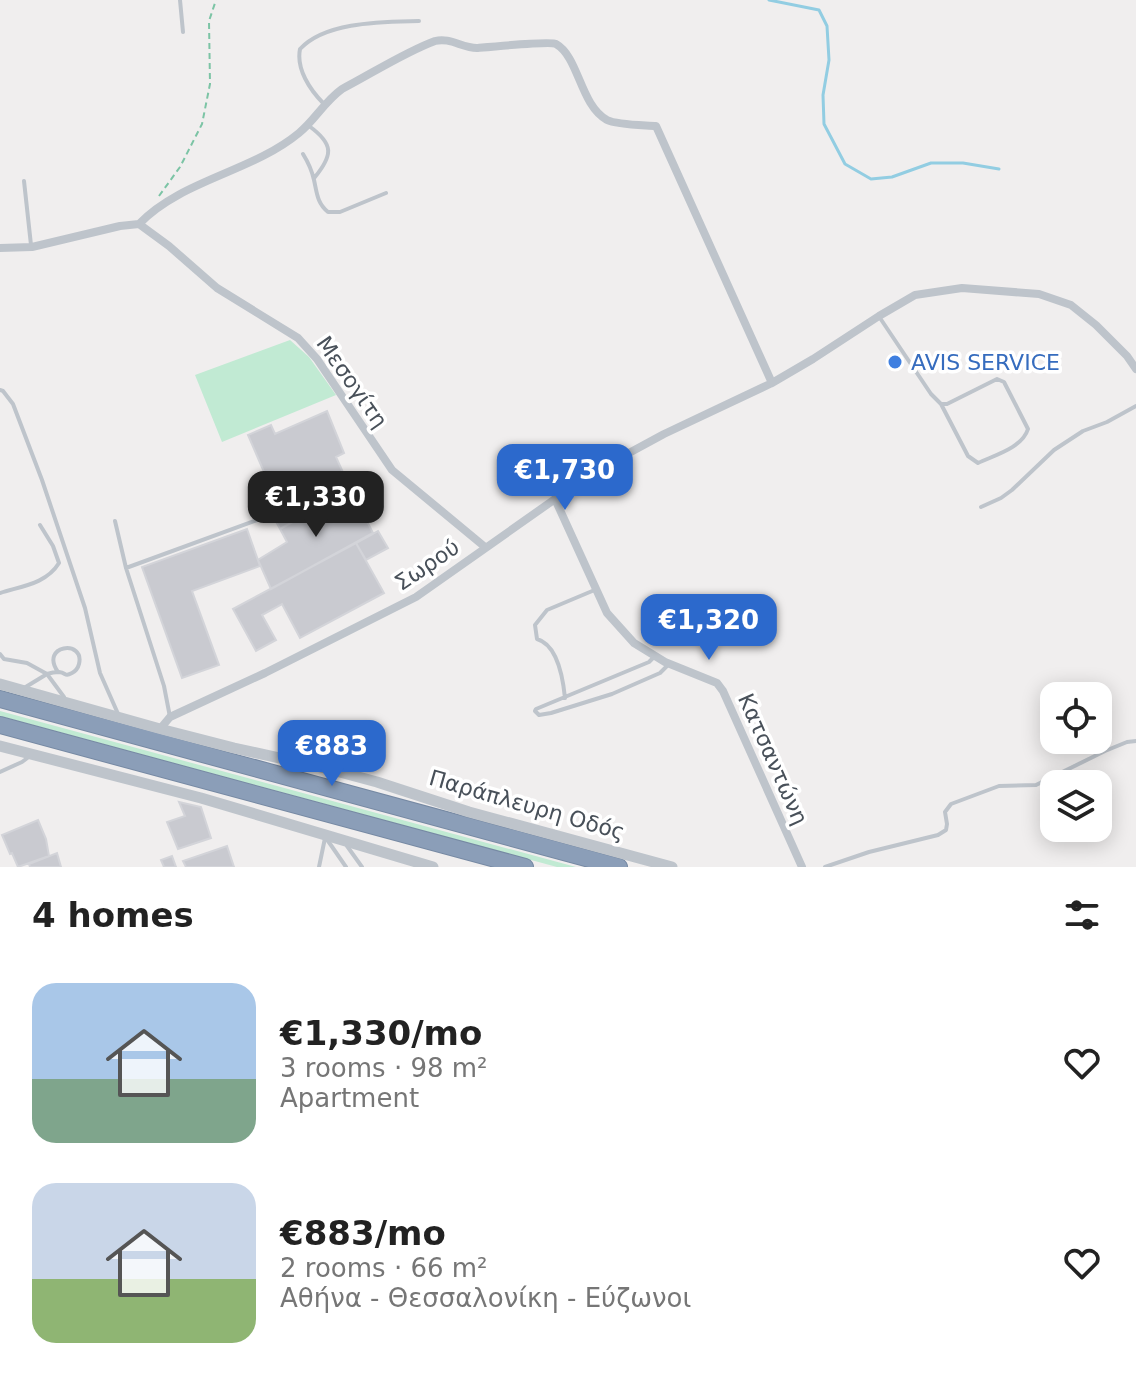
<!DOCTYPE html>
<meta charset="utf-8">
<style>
:root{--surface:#fff;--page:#f2f2f2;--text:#222;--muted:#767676;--accent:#2c69cc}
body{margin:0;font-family:"DejaVu Sans",sans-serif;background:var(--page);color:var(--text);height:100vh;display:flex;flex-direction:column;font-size:30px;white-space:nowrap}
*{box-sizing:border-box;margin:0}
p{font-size:26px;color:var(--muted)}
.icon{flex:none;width:44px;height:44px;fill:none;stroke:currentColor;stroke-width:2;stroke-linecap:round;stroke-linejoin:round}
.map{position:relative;height:867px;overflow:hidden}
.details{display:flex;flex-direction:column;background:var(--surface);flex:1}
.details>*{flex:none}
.tools{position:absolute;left:1040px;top:682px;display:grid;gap:16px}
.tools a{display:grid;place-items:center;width:72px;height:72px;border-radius:16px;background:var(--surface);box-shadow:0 4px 20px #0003;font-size:40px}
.price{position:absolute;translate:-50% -68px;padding:0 18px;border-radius:16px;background:var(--accent);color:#fff;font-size:26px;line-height:52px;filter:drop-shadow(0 2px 4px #0008)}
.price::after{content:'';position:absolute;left:50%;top:48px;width:24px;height:18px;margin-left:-12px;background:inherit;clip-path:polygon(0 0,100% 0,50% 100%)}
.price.selected{background:#222;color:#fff}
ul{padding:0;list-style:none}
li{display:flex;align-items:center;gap:24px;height:200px;padding:0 32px}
li span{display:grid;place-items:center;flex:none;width:224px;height:160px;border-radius:24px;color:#555}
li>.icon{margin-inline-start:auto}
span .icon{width:96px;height:96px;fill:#fffc;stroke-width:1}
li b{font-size:34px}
h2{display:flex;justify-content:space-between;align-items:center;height:96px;padding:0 32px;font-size:34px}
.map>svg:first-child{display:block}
.green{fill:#c1ead3}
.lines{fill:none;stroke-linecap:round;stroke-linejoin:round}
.stream{stroke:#92cde2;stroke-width:3}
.building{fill:#c9cad0;stroke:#d3d4d9;stroke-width:2}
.motorway-casing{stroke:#7689a3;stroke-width:18}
.path{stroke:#7cc4a5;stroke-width:2;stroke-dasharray:6 4;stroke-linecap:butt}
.service{stroke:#bec4cb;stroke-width:4}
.minor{stroke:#bec4cb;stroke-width:8}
.tertiary{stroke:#bec4cb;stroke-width:11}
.motorway{stroke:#8b9eb8;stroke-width:16}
.shop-dot{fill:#3f7fe0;stroke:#fff;stroke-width:3}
.labels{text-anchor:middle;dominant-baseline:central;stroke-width:7;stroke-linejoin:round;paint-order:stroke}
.shop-label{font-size:22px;fill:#366cbe;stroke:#fff;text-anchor:start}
.street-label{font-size:22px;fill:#485059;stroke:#fff}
</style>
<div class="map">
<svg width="1136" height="867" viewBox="0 0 1136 867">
<rect width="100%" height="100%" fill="#f0eeee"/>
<path class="green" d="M290,340L309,357L336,395L222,442L195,375Z
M0,711L576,867H557L0,716Z"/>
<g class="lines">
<path class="stream" d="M769,0L819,10L827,26L829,60L823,95L824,124L845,164L871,179L892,177L931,163H963L999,169"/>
</g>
<path class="building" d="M327,411L344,453L336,457L351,490L280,529L273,516L277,502L248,435L271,425L275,434Z
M351,490L373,533L271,589L258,560L287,542L280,529Z
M247,529L260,566L192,591L219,665L182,678L142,567Z
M378,531L388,548L366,560L356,543Z
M356,543L384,593L300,638L282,604L262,615L276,640L256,651L233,609Z
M179,802L201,807L211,838L178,849L167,822L185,816Z
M38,820L46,839L49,856L18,867L12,853L10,854L2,835Z
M227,846L234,867H186L183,861Z
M57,853L61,867H30L29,864Z
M172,856L176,867H164L161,860Z"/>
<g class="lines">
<defs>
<path id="motorway" d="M0,699L619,867
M0,725L525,867"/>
</defs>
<use href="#motorway" class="motorway-casing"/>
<path class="path" d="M159,196L180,167L202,124L210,84L209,21L216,0"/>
<path class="service" d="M180,0L183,32
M324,104C310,90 296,69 300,49C326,21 384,22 419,21
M309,126C334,144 333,155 315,177
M303,154C308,162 312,171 314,180C317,193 317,203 328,212H340L386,193
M24,181L31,245
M880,318L931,394L941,404L968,456L978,463C995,455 1022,448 1028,429L1004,382L997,379L947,404H941
M0,390L3,391L13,404L42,480L85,608L100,673L119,716
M981,507L1001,498L1012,490L1054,450L1083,431L1107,422L1136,406
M115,521L126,568L164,686L170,717
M126,568L260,519
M0,593C22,586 46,584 59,563L53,546L40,525
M0,654L4,659L27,663L47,674C50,673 57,672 59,672C67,673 64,677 72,673C76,671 78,668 79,664C85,639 39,645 58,672
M653,658L649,662L536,709L535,711L539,715L551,713L612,694L660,673L669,664
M24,688L47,674L64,697
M565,698C563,678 558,645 537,639L535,625L547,610L597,589
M0,772L22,762L30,756
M326,838L346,867
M347,846L362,867
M319,867L325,838
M825,867L869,852L938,835L946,830L947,824L945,812L951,804L999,786L1036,785L1105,751L1127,742L1136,741"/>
<path class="minor" d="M139,224C181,180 252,172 299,133C315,120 324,102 342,89C371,74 405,52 435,41C450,37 462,48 477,48C488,47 551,41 556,44C579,57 580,105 607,120C617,125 643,125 656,126L772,383
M139,224L169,246L217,288L298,338L317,359L392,470L485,547
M0,248L32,247L120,226L139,224
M555,499L607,613L634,643L665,662L717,683L723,691L802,867
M160,729L170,717L265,673L416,597L592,473L664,434L772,383L813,359L879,316L915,295L962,288L1039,294L1071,305L1096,325L1127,356L1136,369"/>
<path class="tertiary" d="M0,684L160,729L234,748L325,768L377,782L469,812L672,867
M0,746L201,798L433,867"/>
<use href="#motorway" class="motorway"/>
</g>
<circle class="shop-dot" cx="895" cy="362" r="8"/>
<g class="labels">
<g class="shop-label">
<text x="911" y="362">AVIS SERVICE</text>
</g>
<g class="street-label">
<text transform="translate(352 382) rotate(55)">Μεσογίτη</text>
<text transform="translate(427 565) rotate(-34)">Σωρού</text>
<text transform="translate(773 759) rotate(66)">Κατσαντώνη</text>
<text transform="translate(527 805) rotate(16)">Παράπλευρη Οδός</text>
</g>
</g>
</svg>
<div class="tools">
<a><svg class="icon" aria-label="locate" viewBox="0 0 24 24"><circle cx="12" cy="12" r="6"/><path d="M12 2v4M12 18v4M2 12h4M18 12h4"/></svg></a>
<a><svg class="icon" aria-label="layers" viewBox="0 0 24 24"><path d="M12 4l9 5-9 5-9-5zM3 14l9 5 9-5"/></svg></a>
</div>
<b class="price" style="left:565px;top:512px">€1,730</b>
<b class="price selected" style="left:316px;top:539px">€1,330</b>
<b class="price" style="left:709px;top:662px">€1,320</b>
<b class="price" style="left:332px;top:788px">€883</b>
</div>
<section class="details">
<h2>4 homes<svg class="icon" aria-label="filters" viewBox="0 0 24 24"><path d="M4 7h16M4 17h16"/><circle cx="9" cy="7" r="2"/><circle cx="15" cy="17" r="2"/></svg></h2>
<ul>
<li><span style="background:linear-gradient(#a9c7e8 60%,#7fa58c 0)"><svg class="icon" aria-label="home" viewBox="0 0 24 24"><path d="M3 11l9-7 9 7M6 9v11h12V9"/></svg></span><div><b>€1,330/mo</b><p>3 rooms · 98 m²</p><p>Apartment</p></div><svg class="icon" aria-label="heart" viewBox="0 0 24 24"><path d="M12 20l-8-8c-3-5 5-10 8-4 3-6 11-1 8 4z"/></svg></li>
<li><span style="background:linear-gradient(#c9d6e8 60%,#8fb573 0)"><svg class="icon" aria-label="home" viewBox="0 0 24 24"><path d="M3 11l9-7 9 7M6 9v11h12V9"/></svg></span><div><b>€883/mo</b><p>2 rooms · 66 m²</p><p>Αθήνα - Θεσσαλονίκη - Εύζωνοι</p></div><svg class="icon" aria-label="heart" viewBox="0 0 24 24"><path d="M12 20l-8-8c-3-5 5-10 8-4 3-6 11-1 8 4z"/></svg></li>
</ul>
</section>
